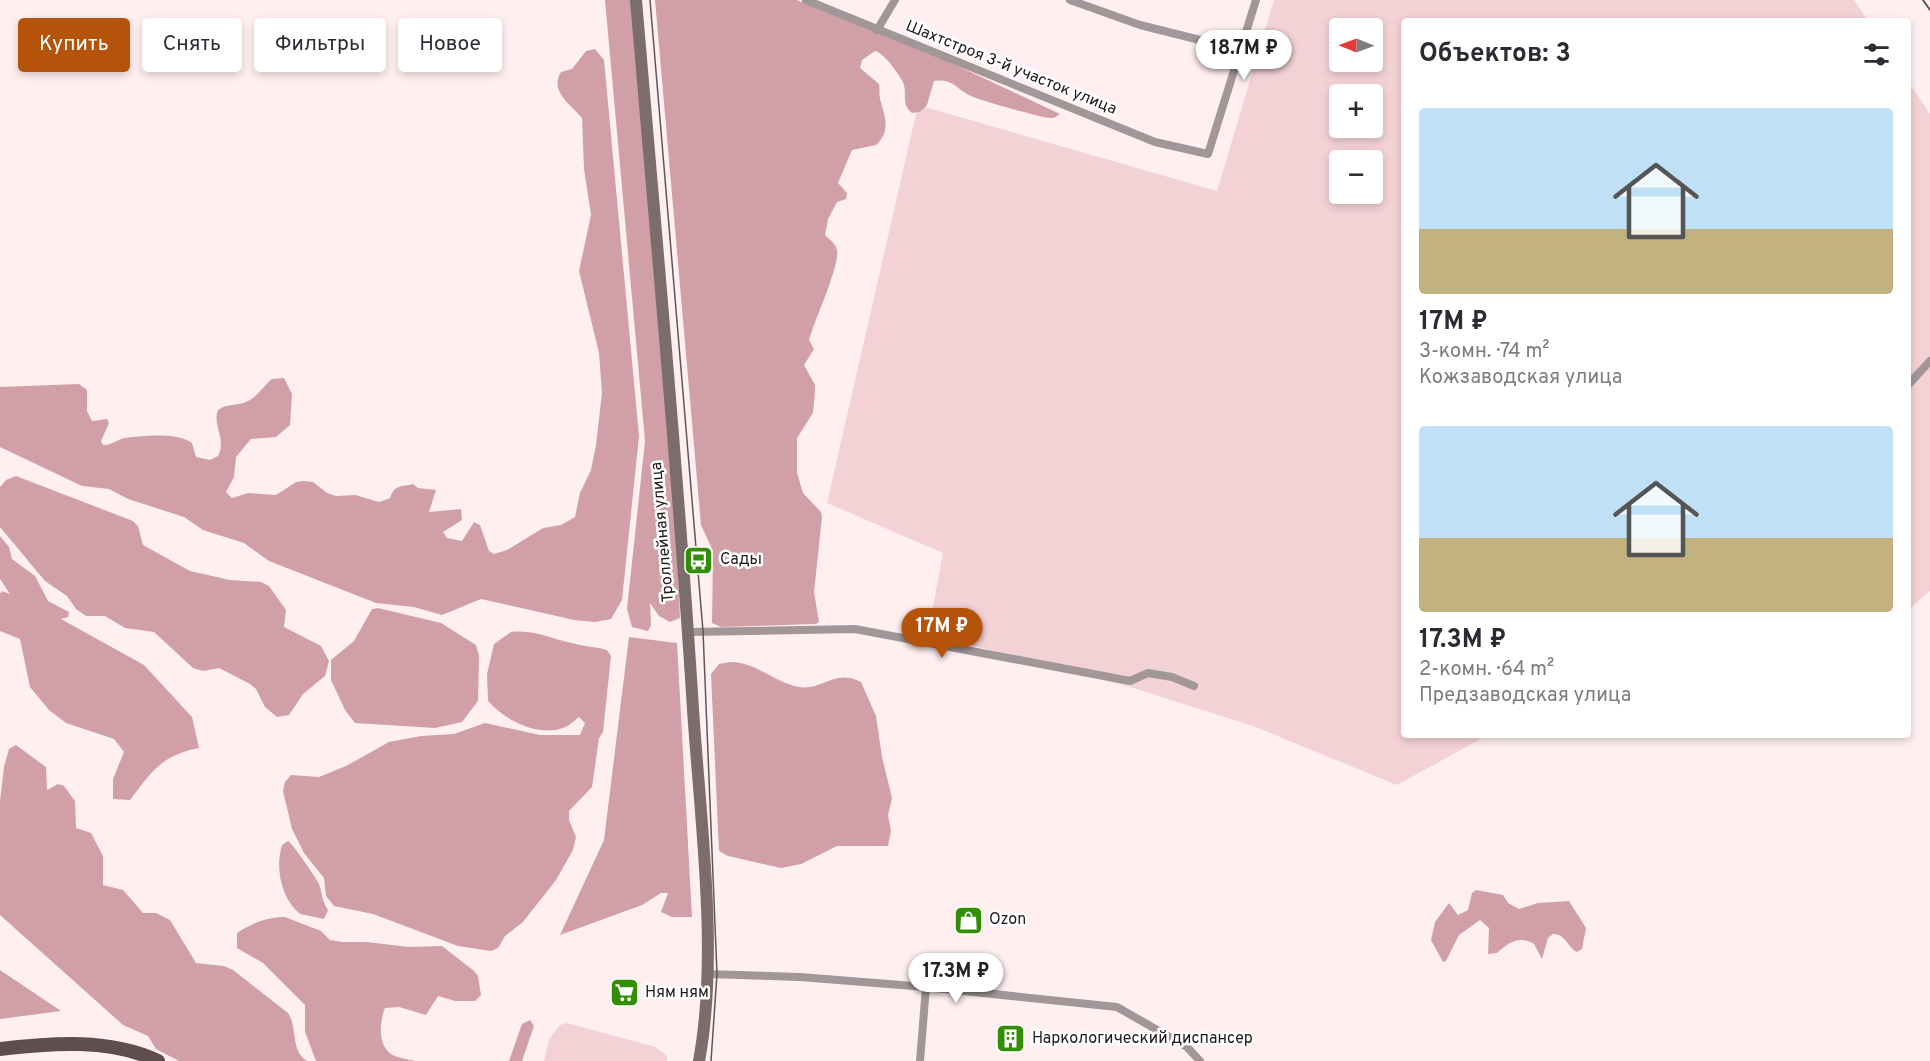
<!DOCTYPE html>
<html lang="ru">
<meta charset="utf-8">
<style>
:root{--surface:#fff;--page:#f2f2f3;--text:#2b2b33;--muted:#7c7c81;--accent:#b45309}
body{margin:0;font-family:Overpass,sans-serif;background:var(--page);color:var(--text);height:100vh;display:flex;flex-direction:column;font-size:22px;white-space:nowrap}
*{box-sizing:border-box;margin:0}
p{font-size:20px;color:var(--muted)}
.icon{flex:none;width:33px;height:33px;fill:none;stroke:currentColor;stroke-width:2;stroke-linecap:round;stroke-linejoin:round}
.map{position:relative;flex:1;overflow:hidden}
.panel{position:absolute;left:1401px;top:18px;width:510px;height:720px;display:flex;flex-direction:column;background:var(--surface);border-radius:6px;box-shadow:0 3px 9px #0003}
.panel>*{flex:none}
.hud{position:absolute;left:18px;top:18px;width:570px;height:54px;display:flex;gap:12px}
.needle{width:39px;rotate:271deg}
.buttons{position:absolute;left:1329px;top:18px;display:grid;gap:12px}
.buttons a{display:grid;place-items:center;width:54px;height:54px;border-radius:6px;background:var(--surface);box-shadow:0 3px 9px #0003;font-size:30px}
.price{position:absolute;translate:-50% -51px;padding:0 14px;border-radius:21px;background:#fff;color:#222;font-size:20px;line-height:39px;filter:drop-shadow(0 2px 3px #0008)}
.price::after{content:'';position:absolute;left:50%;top:36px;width:18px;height:14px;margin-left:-9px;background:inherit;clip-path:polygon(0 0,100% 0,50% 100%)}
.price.active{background:var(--accent);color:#fff}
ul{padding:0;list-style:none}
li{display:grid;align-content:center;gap:12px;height:318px;padding:0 18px}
li span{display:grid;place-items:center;height:186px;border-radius:6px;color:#555}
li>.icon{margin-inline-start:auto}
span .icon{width:108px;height:108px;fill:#fffc;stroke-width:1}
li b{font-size:26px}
h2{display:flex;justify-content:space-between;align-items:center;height:72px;padding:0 18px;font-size:26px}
.pill{padding:0 21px;border-radius:6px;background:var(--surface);box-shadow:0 3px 9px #0003;font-size:21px;line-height:54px}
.pill.active{background:var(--accent);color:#fff}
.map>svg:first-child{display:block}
.green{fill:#f3d2d6;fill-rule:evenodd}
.forest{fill:#d0a0a6}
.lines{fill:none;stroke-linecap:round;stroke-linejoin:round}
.street{stroke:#a29798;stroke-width:8}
.secondary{stroke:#7b6c6d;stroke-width:12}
.primary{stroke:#5f4d4f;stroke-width:14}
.tram{stroke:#605557;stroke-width:1.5}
.rail{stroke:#605557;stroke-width:2}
.labels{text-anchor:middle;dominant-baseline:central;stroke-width:5;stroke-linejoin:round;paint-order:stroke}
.street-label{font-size:16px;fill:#22191a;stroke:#fff}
.poi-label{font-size:16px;fill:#22191a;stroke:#fff;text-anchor:start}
</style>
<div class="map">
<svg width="1930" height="1061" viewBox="0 0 1930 1061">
<rect width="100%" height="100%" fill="#ffeff1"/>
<path class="green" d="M1274,0H1854L1868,21H1404V735H1488L1397,785L1253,726L1130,687L928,634L943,553L827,503L918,105L1217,191ZM1340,28H1372V62H1340ZM1340,94H1372V128H1340ZM1340,160H1372V194H1340Z
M1908,81L1930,114V591L1908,610Z
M567,1023L656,1047L667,1056V1061H544L549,1039L560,1025Z"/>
<path class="forest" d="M605,0H632L677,550L680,618L670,622L659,616L650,603L651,625L648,631L632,627L627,609L645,441Z
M655,0H797L945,60L1060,114C1057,116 1055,118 1052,118C1045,119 979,100 971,96C956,89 953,78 934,81L927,105L920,112L912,113C900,103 908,94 903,82C898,73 885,54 875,51L862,60L860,68L879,84C880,89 879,94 880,99C884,114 892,131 876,145L852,150L838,183L847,193L846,199L837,202L828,219L825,235C830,240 836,244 837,250C840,266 814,321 809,340L814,349L804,365L815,385V392L813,413L797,438V473L803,493L821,512L822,517L814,592L819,622L816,624L721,627L712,623L713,551L701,525Z
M595,49L604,60L639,436L622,600L611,619L595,622L574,620L481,599L442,615L414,607L376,603L269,561L244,543L203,530L184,517L128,499L109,489L82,486L0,447V387L79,384L87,390V411L92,421L107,419L109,423L101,441L103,445C111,446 117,439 125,438C144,436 176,432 192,443L196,457L210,460L218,456C227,439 212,426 218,410C228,403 237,406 246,402C259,396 262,387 272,379L284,378L292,394L290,425L276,437L251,439L236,457L234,477L226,492L232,498L248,493L276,495L296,482L304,481L313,482L327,493L336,496L355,495L379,502L390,498C395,484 401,487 413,484L418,488L436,490L429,512L461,509L462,520L443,532L447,538L462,541L474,522L480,525L489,551L494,554L507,550L543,528L561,525L575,517L580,493L591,470L596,445L602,393L599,353L579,271L591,215L584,169L582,118C571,105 549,91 561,72L572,69L586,51Z
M16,476L133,521L138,526L143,545L190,571L230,580L261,582L269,586L286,610L284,627L321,646L329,661L325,676L303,694L289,715L277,717L265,707L256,689L250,684L219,668L203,671L193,668L154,632L125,628L105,616H86L76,609L67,596L45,581L0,527V487L6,480Z
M0,536L9,547L12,559L35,576L48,601L69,612L68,617L61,619L144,665L192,717L199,748C162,755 152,771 130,800L113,799V779L124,752L114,739L66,723L49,710L30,687L20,639L0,631V594L2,591L10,594L0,579Z
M378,608L441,623L476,645L479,656L478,701L462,722L435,728L355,723L345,710L331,680V660L354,641L372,609Z
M511,632C536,629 556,641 580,645C589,647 598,647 607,650L611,656L603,732L599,738L592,787L569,811V820L576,837L573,850L556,880L523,922L505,936L498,948L491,951L458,946L373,914L334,906L326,896L324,878L304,853L292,829L283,791L285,782L291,775L319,777L346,766L389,742L421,736L454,734L485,723L540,735H580L585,723L579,717C574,721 569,726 563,728C537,737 505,720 488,701L487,674L494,644Z
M629,637L677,643L692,917H672L661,912L668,893H661L642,905L560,935L604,840Z
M730,662C756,662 774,682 799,687C822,691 835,668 861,682L876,716L882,757L892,798L888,815L891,831L888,846H837L801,864L781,868L728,856L719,851L711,674L719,664Z
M16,745L46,767L47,790L58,784L64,786L75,801L76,828L91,833L103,856V885L123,890L143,913H156L170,920L196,963L224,966L233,970L288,1013C298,1028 290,1050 307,1061H179L156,1049L148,1036L123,1025L0,915V801L4,767L9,749Z
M288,841C293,844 316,878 319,884C323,895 321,899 328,910L324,919L300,914C281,898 275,868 282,845Z
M1476,890L1503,895L1508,903L1519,909L1538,903L1569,901L1586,928L1582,949L1577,952C1567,947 1566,934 1553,934L1548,938L1542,959L1534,944C1518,935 1509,943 1497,953L1488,954L1489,928L1480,920L1459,935L1446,961L1443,962L1431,940L1435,922L1449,903L1458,915L1468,910L1472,893Z
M285,917L321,931L330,940L342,942H367L409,947L442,946L474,971L478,976L481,995L475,1001H455L438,996L426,1015L399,1007L385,1008C380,1021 377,1044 391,1054C397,1058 407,1059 415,1061H316L305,1032V1005L263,963L237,948V933C252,923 267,917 285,917Z
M0,970L61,1011L0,1019Z
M530,1020L534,1026L522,1061H509L522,1024Z"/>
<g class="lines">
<path class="street" d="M806,0L1155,142L1208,154L1256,0
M1070,0L1140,25L1240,50
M877,30L895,0
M1908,385L1930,361
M688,632L855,629L1130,681L1148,673L1172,677L1194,686
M706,974L800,977L926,987L1117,1007L1187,1047L1200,1061
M920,1061L926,987"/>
<path class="secondary" d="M636,0C656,236 678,472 693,709C700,818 719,954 699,1061"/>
<path class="primary" d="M0,1049C52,1043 110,1038 158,1061"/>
<path class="tram" d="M650,0L703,631L717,974L711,1061"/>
<path class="rail" d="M1923,0L1930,10"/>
</g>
<defs>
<symbol id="bus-square" viewBox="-11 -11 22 22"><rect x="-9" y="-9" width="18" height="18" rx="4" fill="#328f03" stroke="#fff"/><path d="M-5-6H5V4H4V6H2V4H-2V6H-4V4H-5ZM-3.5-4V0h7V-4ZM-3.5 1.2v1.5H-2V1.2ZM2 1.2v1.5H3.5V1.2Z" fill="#fff"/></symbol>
<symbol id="shop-square" viewBox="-11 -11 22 22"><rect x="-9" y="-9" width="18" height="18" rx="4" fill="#328f03" stroke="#fff"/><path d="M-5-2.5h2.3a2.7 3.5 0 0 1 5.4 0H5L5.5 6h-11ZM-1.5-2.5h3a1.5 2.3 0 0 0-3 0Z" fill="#fff"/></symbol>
<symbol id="supermarket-square" viewBox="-11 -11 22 22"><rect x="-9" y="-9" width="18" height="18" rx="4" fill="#328f03" stroke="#fff"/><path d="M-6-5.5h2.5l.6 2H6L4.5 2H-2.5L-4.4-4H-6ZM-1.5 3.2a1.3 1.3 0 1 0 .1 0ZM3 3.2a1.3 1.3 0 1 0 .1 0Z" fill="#fff"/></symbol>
<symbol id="building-square" viewBox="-11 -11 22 22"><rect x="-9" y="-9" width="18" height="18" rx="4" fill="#328f03" stroke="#fff"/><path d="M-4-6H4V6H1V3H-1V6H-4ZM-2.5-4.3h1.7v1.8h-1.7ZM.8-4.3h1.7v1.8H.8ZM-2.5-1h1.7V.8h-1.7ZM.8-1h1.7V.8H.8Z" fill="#fff"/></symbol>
</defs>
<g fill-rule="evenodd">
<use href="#bus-square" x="682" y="544" width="33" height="33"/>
<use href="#shop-square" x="952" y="904" width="33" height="33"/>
<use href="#supermarket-square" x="608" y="976" width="33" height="33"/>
<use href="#building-square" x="994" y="1022" width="33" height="33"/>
</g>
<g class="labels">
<g class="street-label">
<text transform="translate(1011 68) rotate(22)">Шахтстроя 3-й участок улица</text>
<text transform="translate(663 532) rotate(-95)">Троллейная улица</text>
</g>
<g class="poi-label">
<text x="720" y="560">Сады</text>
<text x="989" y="920">Ozon</text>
<text x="645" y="993">Ням ням</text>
<text x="1032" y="1039">Наркологический диспансер</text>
</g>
</g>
</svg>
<div class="buttons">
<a><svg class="needle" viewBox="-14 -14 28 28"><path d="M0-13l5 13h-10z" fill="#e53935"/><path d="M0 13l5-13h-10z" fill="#7c7c81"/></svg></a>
<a>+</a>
<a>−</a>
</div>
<b class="price" style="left:1244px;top:81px">18.7M ₽</b>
<b class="price active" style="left:942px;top:659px">17M ₽</b>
<b class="price" style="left:956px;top:1004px">17.3M ₽</b>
<div class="hud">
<a class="pill active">Купить</a>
<a class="pill">Снять</a>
<a class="pill">Фильтры</a>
<a class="pill">Новое</a>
</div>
<section class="panel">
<h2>Объектов: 3<svg class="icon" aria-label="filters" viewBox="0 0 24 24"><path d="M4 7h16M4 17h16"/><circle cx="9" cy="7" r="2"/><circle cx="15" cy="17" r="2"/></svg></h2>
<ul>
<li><span style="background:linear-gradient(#bfe0f5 65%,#c2b280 0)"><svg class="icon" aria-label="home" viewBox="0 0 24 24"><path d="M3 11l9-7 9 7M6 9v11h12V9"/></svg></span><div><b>17M ₽</b><p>3-комн. · 74 m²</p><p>Кожзаводская улица</p></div></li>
<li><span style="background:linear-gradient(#bfe0f5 60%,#c2b280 0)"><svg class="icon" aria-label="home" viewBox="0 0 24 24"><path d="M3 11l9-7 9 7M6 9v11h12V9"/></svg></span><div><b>17.3M ₽</b><p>2-комн. · 64 m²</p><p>Предзаводская улица</p></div></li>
</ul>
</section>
</div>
